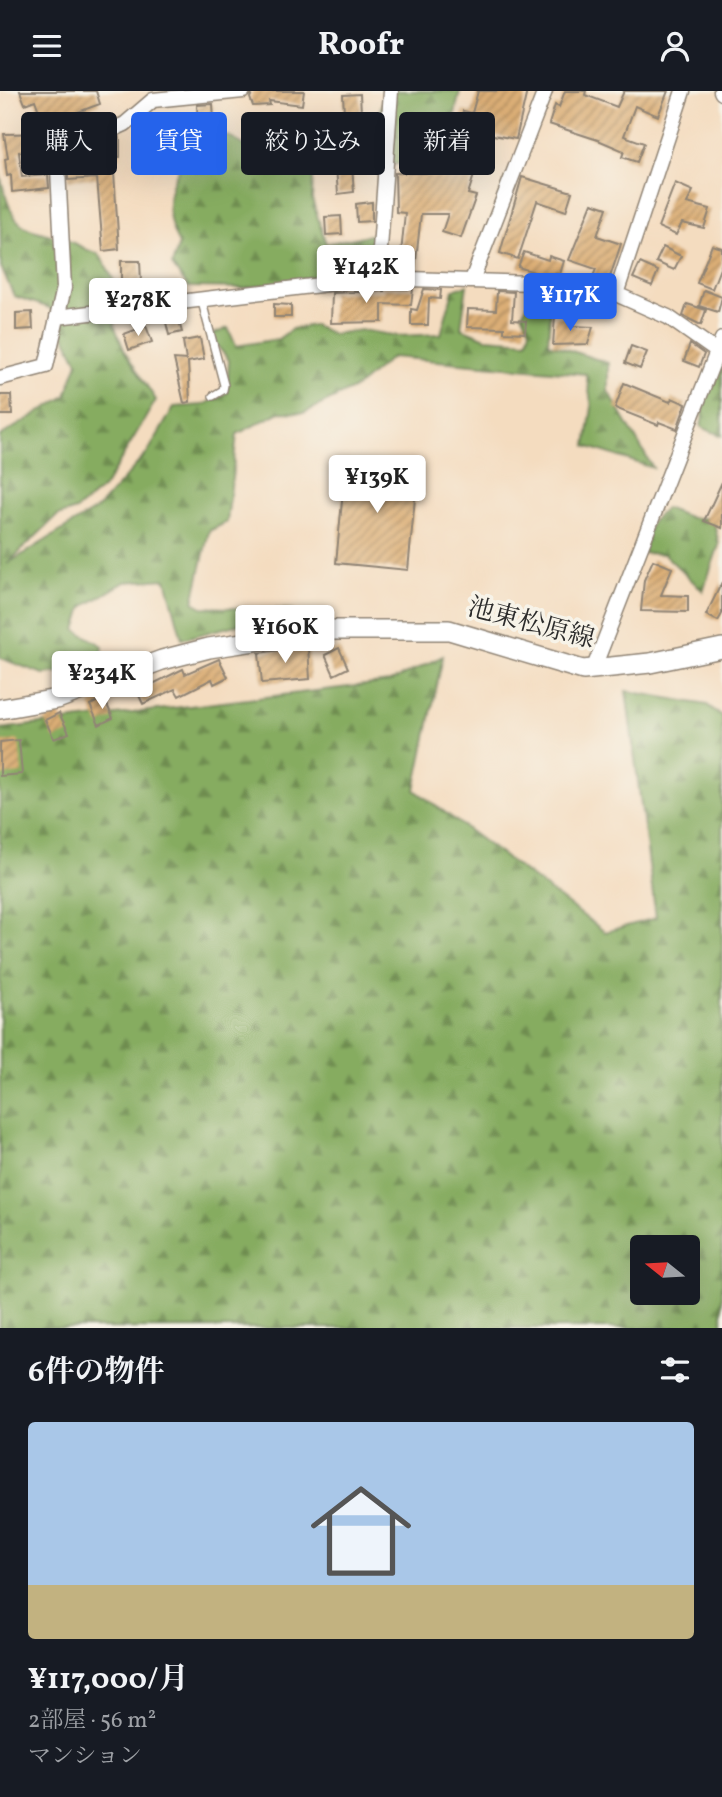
<!DOCTYPE html>
<html lang="ja">
<meta charset="utf-8">
<style>
:root{--surface:#171b24;--page:#20242c;--text:#f1f3f6;--muted:#9ea1a6;--line:#363941;--accent:#2563eb}
body{margin:0;font-family:Vollkorn,"Noto Serif JP",serif;background:var(--page);color:var(--text);height:100vh;display:flex;flex-direction:column;font-size:26px;white-space:nowrap}
*{box-sizing:border-box;margin:0}
p{font-size:23px;color:var(--muted)}
.icon{flex:none;width:38px;height:38px;fill:none;stroke:currentColor;stroke-width:2;stroke-linecap:round;stroke-linejoin:round}
.map{position:relative;height:1237px;overflow:hidden}
.sheet{display:flex;flex-direction:column;background:var(--surface);flex:1}
.sheet>*{flex:none}
.top-card{position:absolute;left:21px;top:21px;width:681px;height:63px;display:flex;gap:14px}
.needle{width:46px;rotate:288deg}
.tools{position:absolute;left:630px;top:1144px;display:grid;gap:14px}
.tools a{display:grid;place-items:center;width:70px;height:70px;border-radius:7px;background:var(--surface);box-shadow:0 7px 28px #0002;font-size:35px}
.price{position:absolute;translate:-50% -60px;padding:0 16px;border-radius:7px;background:#fff;color:#222;font-size:23px;line-height:46px;filter:drop-shadow(0 2px 4px #0008)}
.price::after{content:'';position:absolute;left:50%;top:42px;width:21px;height:16px;margin-left:-10px;background:inherit;clip-path:polygon(0 0,100% 0,50% 100%)}
.price.on{background:var(--accent);color:#fff}
ul{padding:0;list-style:none}
li{display:grid;align-content:center;gap:14px;height:371px;padding:0 28px}
li+li{border-top:2px solid var(--line)}
li span{display:grid;place-items:center;height:217px;border-radius:7px;color:#555}
li>.icon{margin-inline-start:auto}
span .icon{width:126px;height:126px;fill:#fffc;stroke-width:1}
li b{font-size:30px}
h2{display:flex;justify-content:space-between;align-items:center;height:84px;padding:0 28px;font-size:30px}
.tag{padding:0 24px;border-radius:7px;background:var(--surface);box-shadow:0 7px 28px #0002;font-size:24px;line-height:63px}
.tag.on{background:var(--accent);color:#fff}
header{display:flex;justify-content:space-between;align-items:center;height:91px;padding:0 28px;background:var(--surface);font-size:32px;font-weight:700}
.map>svg:first-child{display:block}
.forest{fill:url(#forest-firs);stroke:#586c46;stroke-width:2;fill-rule:evenodd}
.building{fill:url(#building-hatch)}
.lines{fill:none;stroke-linecap:round;stroke-linejoin:round}
.lane-casing{stroke:#908475;stroke-width:10}
.street-casing{stroke:#908475;stroke-width:17}
.secondary-casing{stroke:#908475;stroke-width:22}
.lane{stroke:#fff;stroke-width:7}
.street{stroke:#fff;stroke-width:14}
.secondary{stroke:#fff;stroke-width:19}
.labels{text-anchor:middle;dominant-baseline:central;stroke-width:7;stroke-linejoin:round;paint-order:stroke}
.street-label{font-size:26px;fill:#2b2b2b;stroke:#f7f3e8}
</style>
<header><svg class="icon" aria-label="menu" viewBox="0 0 24 24"><path d="M4 6h16M4 12h16M4 18h16"/></svg>Roofr<svg class="icon" aria-label="person" viewBox="0 0 24 24"><circle cx="12" cy="8" r="4"/><path d="M4 21q1-7 8-7t8 7"/></svg></header>
<div class="map">
<svg width="722" height="1237" viewBox="0 0 722 1237">
<defs>
<pattern id="forest-firs" width="22" height="20" patternUnits="userSpaceOnUse" patternTransform="scale(1.75)"><rect width="22" height="20" fill="#86ac61"/><path d="M5 1l3.5 6h-7zM16 11l3.5 6h-7z" fill="#6e8c50"/></pattern>
<pattern id="building-hatch" width="6" height="6" patternUnits="userSpaceOnUse" patternTransform="scale(1.75)"><rect width="6" height="6" fill="#dbae76"/><path d="M-1 1l2-2M0 6l6-6M5 7l2-2" fill="none" stroke="#b28e61"/></pattern>
</defs>
<rect width="100%" height="100%" fill="#f7f3e8"/>
<filter id="ink" filterUnits="userSpaceOnUse"><feTurbulence type="fractalNoise" baseFrequency=".0143" numOctaves="2"/><feDisplacementMap in="SourceGraphic" scale="14" xChannelSelector="R" yChannelSelector="G"/><feConvolveMatrix kernelMatrix="1 2 1 2 8 2 1 2 1" color-interpolation-filters="sRGB"/></filter>
<filter id="wash" filterUnits="userSpaceOnUse"><feTurbulence type="fractalNoise" baseFrequency=".00686" numOctaves="4" result="noise"/><feDisplacementMap in="SourceGraphic" scale="28" xChannelSelector="R" yChannelSelector="G"/><feGaussianBlur stdDeviation="1.57" result="paint"/><feColorMatrix in="noise" values="0 0 0 0 0 0 0 0 0 0 0 0 0 0 0 0 0 1.4 0 .05"/><feComposite in="paint" operator="in"/></filter>
<g filter="url(#wash)">
<rect width="100%" height="100%" fill="#f4dcbf"/>
<path class="forest" d="M389,0H460L450,45L448,70L414,74L375,72C372,57 378,12 389,0Z
M229,45C255,63 281,79 313,83L312,108L326,153L375,143L371,177L244,197L188,196L172,174L179,153C154,110 177,52 229,45Z
M0,83C16,158 31,128 84,157C88,160 96,161 99,164C104,169 117,197 123,206L114,234L125,261L156,309L105,395L76,419L57,425L7,473L98,417L148,361L174,316L203,314L227,302L229,269L209,245L228,237L236,255L278,248L292,238L313,234L333,243L362,239L398,245L441,243L453,199L467,194L461,237L486,247L527,250L530,238L522,222L532,208L551,211L548,252L608,272V300L653,377L586,355L592,316L586,283L392,266L357,296L304,322L280,321L237,343L227,431L209,440L193,511L202,516L294,519L182,548L166,488L125,491L83,516L76,539L103,555L100,577L43,583L0,567V345L66,305L78,271L50,217L14,205L1,176Z
M722,277V345L701,336L708,294L715,279Z
M665,417L691,427H713L719,454L703,500L664,463L643,462L650,433Z
M443,565L415,699L605,841L656,827L626,600L707,614L722,625V1237H0V638L390,591ZM642,1157H688V1202H642Z"/>
<g id="blocks">
<path class="building" d="M20,0H96L100,13L78,21V44L57,58L19,61L22,86L48,84L49,97L12,101L11,84L7,85L5,68L8,67L4,43L47,42L35,9L25,13Z
M253,0H304L302,14L269,10L270,14L253,15L250,7Z
M478,0H527L516,48L487,43L468,103L476,105L461,147L442,141L448,123H421L415,179L388,178L389,163H401L405,122L396,121L395,82H453L456,74L461,76L471,43L458,40L463,20L472,22Z
M565,0H586L585,4L617,16L624,0H668L658,25L635,15L624,45L644,52L637,71L622,66L624,60L598,49L549,33L555,14L559,16Z
M360,3L361,21L344,22L343,4Z
M213,13L214,30L198,32L197,14Z
M335,21L337,39L320,40L319,22Z
M162,26L164,44L147,45L146,28Z
M120,46V66H113L119,158L103,160L97,87L68,89V80L78,65V70L102,68L101,55Z
M298,47L299,65L282,66L281,48Z
M328,52H363V62L357,64V75H352L354,101L338,103L336,76H328Z
M522,86L572,101L566,120L537,110L518,168L500,162Z
M675,92L693,100L687,112L710,118L704,137L682,132L676,144L658,136Z
M372,111V130L357,131L356,113Z
M592,112L607,117L597,145L621,153L608,192L592,188L596,178L569,169Z
M341,125L342,143L326,144L325,126Z
M712,154L722,157V172L712,198L697,192Z
M663,156L681,165L674,179L656,171Z
M524,161L548,169L549,165L564,170L560,183L537,182L518,176Z
M121,170H140L141,191H121Z
M640,172L658,180L652,195L633,187Z
M384,197L413,198L411,214L382,213V231L331,232L332,202L384,200Z
M424,198L441,199L440,208L429,207L428,234H411V218L417,219Z
M704,199L722,206L718,221L699,215Z
M497,200L514,201L512,229L526,230L525,242L504,241V237L467,236L468,218L496,219Z
M274,213L291,214V226H274Z
M687,213L706,219L701,234L683,225Z
M32,221L33,238L16,239V222Z
M176,221L182,241L169,244L164,223Z
M555,225L572,227V235L593,236L588,253L553,254Z
M146,235L152,251L129,259L124,243Z
M200,247L204,268L188,271L190,311L184,312L174,268L186,269L183,250Z
M690,253L704,263L699,276L684,270Z
M631,255L647,261L640,278L625,272Z
M624,292L670,311L672,307L686,313L677,338L659,331L658,334L615,317Z
M0,304H11L12,324H0Z
M346,369L418,376L408,479L336,472Z
M722,391V437L704,430Z
M653,469L672,477L661,504L688,505V521L641,520L644,489Z
M722,491V523L718,530L706,524Z
M308,555L310,588L262,592L259,562Z
M339,557L348,577L334,584L325,564Z
M219,568L228,586L214,593L212,588L179,605L175,598L143,613L134,594L148,587L151,594L183,578L185,583Z
M104,607L113,627L99,634L90,614Z
M59,622L69,642L54,648L45,629Z
M19,649L22,683L0,685V651Z"/>
</g>
</g>
<g filter="url(#ink)">
<use href="#blocks" fill-opacity="0" stroke="#908475" stroke-width="2"/>
<g class="lines">
<defs>
<path id="lane" d="M201,207L224,294L223,299L213,305"/>
<path id="street" d="M721,0L722,2
M378,187L391,0
M472,189L545,0
M616,203L683,0
M57,226L378,187L566,193L616,203L668,226L722,264
M0,287L46,275L64,197L58,78L67,60L125,33L153,9L243,0
M593,579L722,248"/>
<path id="secondary" d="M0,618L57,608L162,569L209,557L326,539H449L583,579L650,572L722,557"/>
</defs>
<use href="#lane" class="lane-casing"/>
<use href="#street" class="street-casing"/>
<use href="#secondary" class="secondary-casing"/>
<use href="#lane" class="lane"/>
<use href="#street" class="street"/>
<use href="#secondary" class="secondary"/>
</g>
</g>
<g class="labels">
<g class="street-label">
<text transform="translate(531 533) rotate(15)">池東松原線</text>
</g>
</g>
</svg>
<div class="tools">
<a><svg class="needle" viewBox="-14 -14 28 28"><path d="M0-13l5 13h-10z" fill="#e53935"/><path d="M0 13l5-13h-10z" fill="#9ea1a6"/></svg></a>
</div>
<b class="price" style="left:366px;top:214px">¥142K</b>
<b class="price on" style="left:570px;top:242px">¥117K</b>
<b class="price" style="left:138px;top:247px">¥278K</b>
<b class="price" style="left:377px;top:424px">¥139K</b>
<b class="price" style="left:285px;top:574px">¥160K</b>
<b class="price" style="left:102px;top:620px">¥234K</b>
<div class="top-card">
<a class="tag">購入</a>
<a class="tag on">賃貸</a>
<a class="tag">絞り込み</a>
<a class="tag">新着</a>
</div>
</div>
<section class="sheet">
<h2>6件の物件<svg class="icon" aria-label="filters" viewBox="0 0 24 24"><path d="M4 7h16M4 17h16"/><circle cx="9" cy="7" r="2"/><circle cx="15" cy="17" r="2"/></svg></h2>
<ul>
<li><span style="background:linear-gradient(#a9c7e8 75%,#c2b280 0)"><svg class="icon" aria-label="home" viewBox="0 0 24 24"><path d="M3 11l9-7 9 7M6 9v11h12V9"/></svg></span><div><b>¥117,000/月</b><p>2部屋 · 56 m²</p><p>マンション</p></div></li>
</ul>
</section>
